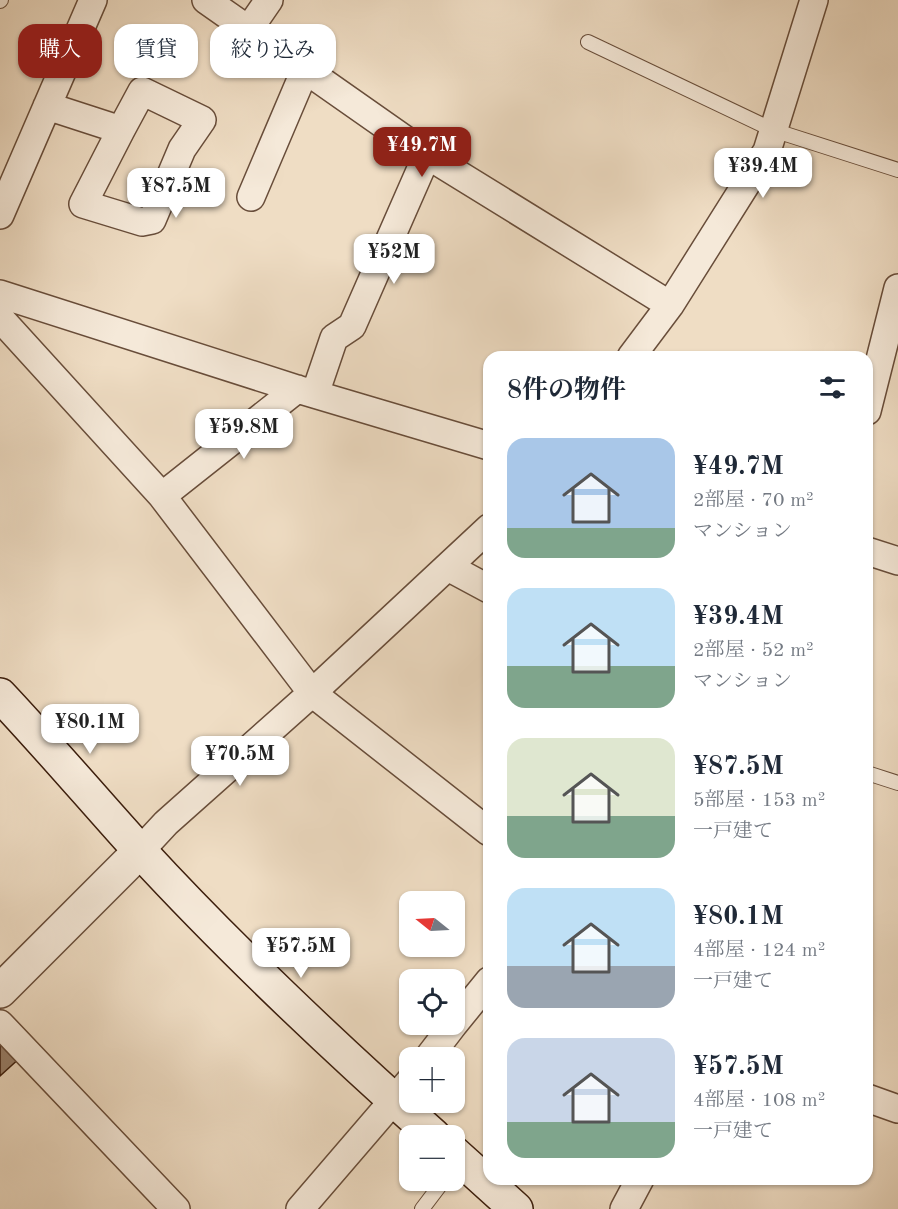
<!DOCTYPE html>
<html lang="ja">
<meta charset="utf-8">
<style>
:root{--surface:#fff;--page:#f2f2f3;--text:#1f2937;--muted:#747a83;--accent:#8f2418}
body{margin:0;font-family:"Old Standard TT","Noto Serif JP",serif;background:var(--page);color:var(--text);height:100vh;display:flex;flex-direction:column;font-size:22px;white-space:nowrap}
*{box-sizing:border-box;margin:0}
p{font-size:20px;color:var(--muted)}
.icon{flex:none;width:33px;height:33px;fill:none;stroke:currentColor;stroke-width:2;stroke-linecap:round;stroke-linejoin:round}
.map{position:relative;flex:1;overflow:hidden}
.sheet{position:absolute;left:483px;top:351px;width:390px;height:834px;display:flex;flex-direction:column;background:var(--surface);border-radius:18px;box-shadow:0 2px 4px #0004}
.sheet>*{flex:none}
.hud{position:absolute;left:18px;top:24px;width:375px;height:54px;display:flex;gap:12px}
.needle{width:39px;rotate:288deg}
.buttons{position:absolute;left:399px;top:891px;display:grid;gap:12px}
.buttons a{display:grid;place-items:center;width:66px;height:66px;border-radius:12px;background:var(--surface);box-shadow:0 2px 4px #0004;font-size:30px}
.price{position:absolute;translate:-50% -51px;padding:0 14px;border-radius:12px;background:#fff;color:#222;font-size:20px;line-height:39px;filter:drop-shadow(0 2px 3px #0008)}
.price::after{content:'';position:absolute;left:50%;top:36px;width:18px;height:14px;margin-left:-9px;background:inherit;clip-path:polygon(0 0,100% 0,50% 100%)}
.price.on{background:var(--accent);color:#fff}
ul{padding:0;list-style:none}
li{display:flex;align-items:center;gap:18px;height:150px;padding:0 24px}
li span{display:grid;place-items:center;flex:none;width:168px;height:120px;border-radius:18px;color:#555}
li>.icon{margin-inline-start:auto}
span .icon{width:72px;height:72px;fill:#fffc;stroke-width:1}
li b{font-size:26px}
h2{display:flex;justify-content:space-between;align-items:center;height:72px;padding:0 24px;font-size:26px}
.tag{padding:0 21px;border-radius:18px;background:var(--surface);box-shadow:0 2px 4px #0004;font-size:21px;line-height:54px}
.tag.on{background:var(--accent);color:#fff}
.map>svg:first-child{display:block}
.building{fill:#99816c;stroke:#3b1d0c;stroke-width:1.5}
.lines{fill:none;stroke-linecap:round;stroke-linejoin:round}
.service-casing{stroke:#684d3a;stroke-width:16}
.minor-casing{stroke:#684d3a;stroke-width:30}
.tertiary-casing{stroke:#684d3a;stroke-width:36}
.secondary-casing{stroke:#3b1d0c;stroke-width:36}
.service{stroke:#f5e9d9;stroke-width:14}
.minor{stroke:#f5e9d9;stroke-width:27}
.tertiary{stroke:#f5e9d9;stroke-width:33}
.secondary{stroke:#f5e9d9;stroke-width:33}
</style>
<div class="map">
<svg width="898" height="1209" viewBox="0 0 898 1209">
<rect width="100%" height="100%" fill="#efddc4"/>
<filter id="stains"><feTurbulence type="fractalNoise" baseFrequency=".00333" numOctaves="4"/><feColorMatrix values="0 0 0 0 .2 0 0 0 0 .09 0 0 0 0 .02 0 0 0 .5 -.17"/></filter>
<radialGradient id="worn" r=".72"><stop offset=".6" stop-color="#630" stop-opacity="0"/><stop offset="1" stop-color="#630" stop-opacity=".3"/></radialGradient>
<path class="building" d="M0,1033L22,1056L0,1076Z"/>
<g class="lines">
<defs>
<path id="service" d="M0,1L1,0
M588,42L773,130L898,170
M867,773L898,783
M422,1209L444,1180"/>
<path id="minor" d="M206,0L427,155L670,305
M249,29L269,0
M47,106L121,130L83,204L142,222L152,220L182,149L202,120L142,91L121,130
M251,197L305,70
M0,215L93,0
M0,294L297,389L489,446
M0,318L162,496L312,693L489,832
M631,357L670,305L767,151L814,0
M315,394L334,338L352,326L427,155
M867,411L898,288
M162,496L297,389
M867,551L898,561
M448,567L489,589
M140,851L166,823L312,693L489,528
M0,1024L176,1209
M454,1024L489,981
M428,1058L454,1024
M867,1098L898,1109
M300,1209L410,1081
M624,1209L640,1179"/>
<path id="tertiary" d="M0,991L140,851"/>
<path id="secondary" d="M0,695C48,746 93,799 140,851C232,951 332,1045 434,1136
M454,1153L516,1209"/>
</defs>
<use href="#service" class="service-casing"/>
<use href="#minor" class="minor-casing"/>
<use href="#tertiary" class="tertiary-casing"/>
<use href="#secondary" class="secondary-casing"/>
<use href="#service" class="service"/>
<use href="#minor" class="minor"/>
<use href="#tertiary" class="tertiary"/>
<use href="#secondary" class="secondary"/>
</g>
<rect width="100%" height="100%" filter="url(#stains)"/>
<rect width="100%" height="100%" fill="url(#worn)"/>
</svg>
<div class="buttons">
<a><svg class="needle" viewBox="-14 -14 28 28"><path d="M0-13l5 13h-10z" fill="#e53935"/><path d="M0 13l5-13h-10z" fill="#747a83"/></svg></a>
<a><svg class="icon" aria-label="locate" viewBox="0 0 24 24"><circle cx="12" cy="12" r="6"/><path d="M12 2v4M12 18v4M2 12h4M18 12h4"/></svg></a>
<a>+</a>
<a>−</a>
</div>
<b class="price on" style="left:422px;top:178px">¥49.7M</b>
<b class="price" style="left:763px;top:199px">¥39.4M</b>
<b class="price" style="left:176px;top:219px">¥87.5M</b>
<b class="price" style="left:394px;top:285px">¥52M</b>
<b class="price" style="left:244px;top:460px">¥59.8M</b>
<b class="price" style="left:90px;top:755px">¥80.1M</b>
<b class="price" style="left:240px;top:787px">¥70.5M</b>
<b class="price" style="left:301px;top:979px">¥57.5M</b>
<div class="hud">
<a class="tag on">購入</a>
<a class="tag">賃貸</a>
<a class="tag">絞り込み</a>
</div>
<section class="sheet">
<h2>8件の物件<svg class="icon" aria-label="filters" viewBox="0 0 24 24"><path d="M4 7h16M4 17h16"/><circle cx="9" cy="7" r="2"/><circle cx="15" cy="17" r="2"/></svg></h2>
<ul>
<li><span style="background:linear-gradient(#a9c7e8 75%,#7fa58c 0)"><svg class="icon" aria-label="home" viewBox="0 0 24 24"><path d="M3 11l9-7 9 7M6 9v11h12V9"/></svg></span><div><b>¥49.7M</b><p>2部屋 · 70 m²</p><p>マンション</p></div></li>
<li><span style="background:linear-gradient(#bfe0f5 65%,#7fa58c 0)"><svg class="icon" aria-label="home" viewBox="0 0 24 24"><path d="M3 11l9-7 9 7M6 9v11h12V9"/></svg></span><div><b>¥39.4M</b><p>2部屋 · 52 m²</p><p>マンション</p></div></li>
<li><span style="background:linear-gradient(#dfe7d0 65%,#7fa58c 0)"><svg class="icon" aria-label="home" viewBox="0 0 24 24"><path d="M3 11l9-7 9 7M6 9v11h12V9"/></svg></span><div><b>¥87.5M</b><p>5部屋 · 153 m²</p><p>一戸建て</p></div></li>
<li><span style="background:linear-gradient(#bfe0f5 65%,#9aa5b1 0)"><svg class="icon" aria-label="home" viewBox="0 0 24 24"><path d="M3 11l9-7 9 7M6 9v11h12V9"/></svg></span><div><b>¥80.1M</b><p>4部屋 · 124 m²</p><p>一戸建て</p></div></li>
<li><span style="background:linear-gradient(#c9d6e8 70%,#7fa58c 0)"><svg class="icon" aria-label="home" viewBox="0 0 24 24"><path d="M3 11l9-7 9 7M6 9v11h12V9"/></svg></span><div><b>¥57.5M</b><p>4部屋 · 108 m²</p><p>一戸建て</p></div></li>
</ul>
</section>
</div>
